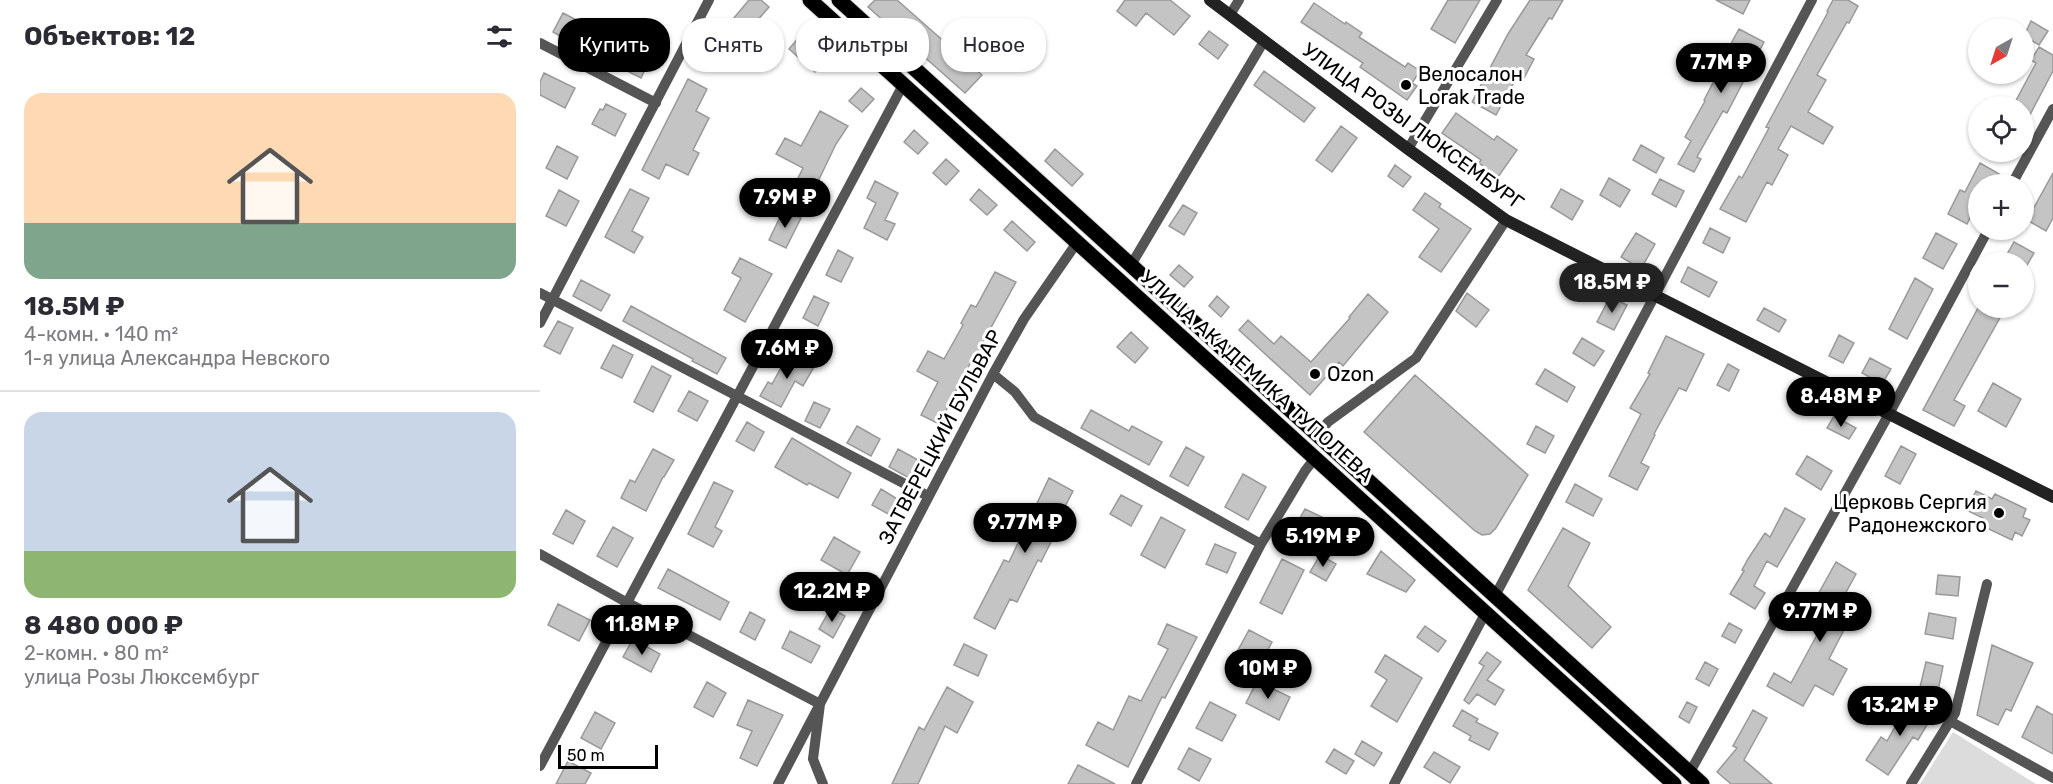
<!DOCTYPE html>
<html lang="ru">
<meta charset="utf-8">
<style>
:root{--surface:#fff;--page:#f2f2f3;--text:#2b2b33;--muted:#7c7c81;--line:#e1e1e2;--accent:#000}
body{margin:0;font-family:Rubik,sans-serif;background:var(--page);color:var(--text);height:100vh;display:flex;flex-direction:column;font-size:22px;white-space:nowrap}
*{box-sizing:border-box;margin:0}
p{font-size:20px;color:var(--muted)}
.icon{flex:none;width:33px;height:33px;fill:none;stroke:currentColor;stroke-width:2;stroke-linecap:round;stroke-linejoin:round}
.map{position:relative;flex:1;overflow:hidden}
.details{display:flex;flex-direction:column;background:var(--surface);width:540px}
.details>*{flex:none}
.banner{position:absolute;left:18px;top:18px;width:570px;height:54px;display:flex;gap:12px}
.needle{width:39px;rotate:219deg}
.tools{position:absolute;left:1428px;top:18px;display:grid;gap:12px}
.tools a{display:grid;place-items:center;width:66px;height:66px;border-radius:50%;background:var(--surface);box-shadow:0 2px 4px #0004;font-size:30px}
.scale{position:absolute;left:18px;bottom:15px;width:100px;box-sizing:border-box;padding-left:6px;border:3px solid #000;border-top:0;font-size:16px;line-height:21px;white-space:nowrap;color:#000;-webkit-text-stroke:4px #fff;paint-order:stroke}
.price{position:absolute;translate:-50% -51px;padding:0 14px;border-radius:21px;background:var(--accent);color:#fff;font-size:20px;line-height:39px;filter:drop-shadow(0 2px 3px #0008)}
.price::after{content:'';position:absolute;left:50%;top:36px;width:18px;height:14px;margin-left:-9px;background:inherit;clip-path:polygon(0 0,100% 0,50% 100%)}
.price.selected{background:#222;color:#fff}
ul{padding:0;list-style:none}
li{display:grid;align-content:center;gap:12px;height:318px;padding:0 24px}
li+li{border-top:2px solid var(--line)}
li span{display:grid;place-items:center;height:186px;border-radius:18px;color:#555}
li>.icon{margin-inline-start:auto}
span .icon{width:108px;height:108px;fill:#fffc;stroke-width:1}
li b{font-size:26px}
h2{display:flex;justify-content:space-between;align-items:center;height:72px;padding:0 24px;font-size:26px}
.chip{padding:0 21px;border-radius:24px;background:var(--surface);box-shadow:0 2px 4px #0004;font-size:21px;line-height:54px}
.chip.selected{background:var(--accent);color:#fff}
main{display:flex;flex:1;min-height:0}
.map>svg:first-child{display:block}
.green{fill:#dcdcdc}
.building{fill:#c4c4c4;stroke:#999;stroke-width:1.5}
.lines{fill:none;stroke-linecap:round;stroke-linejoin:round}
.primary-casing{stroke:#dbdbdb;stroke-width:17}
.street{stroke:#555;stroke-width:10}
.secondary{stroke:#222;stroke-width:12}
.primary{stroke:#000;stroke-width:15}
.poi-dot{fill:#000;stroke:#fff;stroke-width:2}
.labels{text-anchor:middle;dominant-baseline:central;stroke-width:6;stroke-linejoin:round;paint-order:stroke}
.poi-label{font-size:20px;fill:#000;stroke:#fff;text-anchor:start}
.street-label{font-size:20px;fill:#000;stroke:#fff}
</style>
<main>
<section class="details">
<h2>Объектов: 12<svg class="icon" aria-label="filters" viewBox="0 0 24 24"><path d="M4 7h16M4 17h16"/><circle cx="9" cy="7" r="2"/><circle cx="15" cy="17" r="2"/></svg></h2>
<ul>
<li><span style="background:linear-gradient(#ffd9b3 70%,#7fa58c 0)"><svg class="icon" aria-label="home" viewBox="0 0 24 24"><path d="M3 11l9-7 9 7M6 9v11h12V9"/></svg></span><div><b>18.5M ₽</b><p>4-комн. · 140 m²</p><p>1-я улица Александра Невского</p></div></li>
<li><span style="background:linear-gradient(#c9d6e8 75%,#8fb573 0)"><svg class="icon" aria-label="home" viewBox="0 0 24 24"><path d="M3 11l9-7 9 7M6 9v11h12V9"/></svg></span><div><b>8 480 000 ₽</b><p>2-комн. · 80 m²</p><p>улица Розы Люксембург</p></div></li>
</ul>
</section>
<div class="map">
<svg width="1513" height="784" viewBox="0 0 1513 784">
<rect width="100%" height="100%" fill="#fff"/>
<path class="green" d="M1413,732L1496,784H1380Z"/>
<path class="building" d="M209,0H221L229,7L209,30L206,28L185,71L159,56L179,20L188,25Z
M335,0H357L442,75L425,93L328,7Z
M585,0H630L650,16L634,35L606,13L596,26L577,11Z
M908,0H940L915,43L891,29Z
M990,0H1023L1012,19L1009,18L986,55L994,59L984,78L978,75L956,115L932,102L968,34Z
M1176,0H1210L1203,14Z
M1293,0H1308L1318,6L1309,23L1307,22L1277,75L1286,80L1268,112L1293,127L1283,144L1251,126L1238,149L1248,155L1232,185L1227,182L1206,222L1180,209L1199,176L1202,178L1229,128L1226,127L1288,12L1287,11Z
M774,3L805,24L806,22L822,33L819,37L865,67L868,63L880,71L872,83L877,86L867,100L820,67L823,63L761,22Z
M23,13L46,25L45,26L75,40L66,60L42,49L13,32Z
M1491,21L1508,31L1499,45L1484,36Z
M1199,29L1224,42L1187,113L1183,111L1157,157L1161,159L1154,172L1138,164L1151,141L1145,137L1165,101L1164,100L1185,60L1183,58Z
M669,31L688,45L678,59L659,44Z
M261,35L287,58L275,72L249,49Z
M1499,47L1513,55V71L1484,126V106H1473L1496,63L1491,60Z
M92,50L110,59L101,78L83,69Z
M724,71L775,108L764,122L714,85Z
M4,73L35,88L25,108L0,95V82Z
M148,79L167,89L156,111L169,118L153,150L159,153L148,175L126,164L119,179L102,170Z
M321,88L334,99L322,112L309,101Z
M66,104L86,114L75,136L52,124L60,109L63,110Z
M280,111L308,126L296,144L271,196L253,188L263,168L236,154L245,138L261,146Z
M916,113L954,140L957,136L977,150L958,177L939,163L941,160L902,133Z
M801,126L817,138L792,172L776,160Z
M374,130L388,143L378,154L364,142Z
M1101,145L1124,158L1116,173L1093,160Z
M17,146L38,157L27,179L6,168Z
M515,149L543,174L532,186L505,161Z
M406,159L419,171L406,185L393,173Z
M1440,163L1461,175L1456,184H1438V202L1427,224L1408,214L1420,190L1425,192Z
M855,165L871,177L863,187L848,176Z
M1513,173V218L1506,231L1487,220Z
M1069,178L1090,190L1080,207L1060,195Z
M1120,179L1144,191L1136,207L1112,194Z
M335,181L358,193L345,220L355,224L347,240L324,228L336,203L327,198Z
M90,189L109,198L92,231L103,237L94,253L65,237Z
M439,189L457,205L447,215L430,200Z
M1021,189L1043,201L1032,220L1011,207Z
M19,190L39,201L26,226L6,216Z
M885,193L901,204L899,207L931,229L901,272L879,257L899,229L873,210Z
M643,205L657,213L644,235L629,226Z
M244,209L261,218L246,248L229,240Z
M472,221L495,242L487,251L464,230Z
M1170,228L1190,238L1183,253L1163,243Z
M1096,233L1115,244L1101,269L1081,257Z
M1396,233L1417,244L1403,269L1383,258Z
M1474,242L1494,253L1486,267L1484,266V262H1477L1466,256Z
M298,250L313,258L301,282L286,275Z
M200,258L232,274L205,322L184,310L201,278L192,273Z
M639,265L653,277L644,287L630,275Z
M1148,267L1177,282L1169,297L1141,282Z
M455,272L476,282L442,344L445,346L436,362L432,360L399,424L381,415L398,382L377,371L388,351L404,359L423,325L421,323L431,305L436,307Z
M1375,278L1393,289L1367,339L1349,329Z
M41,280L70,295L61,311L33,296Z
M927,293L949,310L936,327L916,311Z
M828,294L848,312L803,366L799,362L770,395L699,330L708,320L734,344L741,336L771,362L810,318L809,317Z
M274,296L289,303L278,326L263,318Z
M677,296L689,307L681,317L669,306Z
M1070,297L1087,305L1074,330L1057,322Z
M91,306L186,358L177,374L152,361L153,359L83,321Z
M1224,308L1246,320L1239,332L1217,320Z
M1438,308H1449L1462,314L1414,400L1425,406L1414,426L1383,410Z
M18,321L33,328L20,354L4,346Z
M591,332L608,348L595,363L577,347Z
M1299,335L1314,343L1303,363L1289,356Z
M1126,336L1164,354L1146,391L1139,388L1114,434L1115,435L1101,463L1109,467L1097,490L1069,476L1101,414L1090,408L1110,374L1108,373Z
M1042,338L1064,351L1054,366L1033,353Z
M73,345L93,355L82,378L61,368Z
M249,353L274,367L263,386L255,381L241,407L220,396L228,382L232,384Z
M1330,358L1351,369L1342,384L1322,373Z
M1188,364L1199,370L1189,391L1177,385Z
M112,366L131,376L113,412L94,402Z
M1005,369L1035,387L1027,402L996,384Z
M875,375L988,475L956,528L950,534L942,535L935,531L824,432Z
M1453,383L1481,399L1466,427L1438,411Z
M149,391L168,401L157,421L138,411Z
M274,402L290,409L280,428L265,421Z
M551,410L589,431L592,426L622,442L609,465L541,428Z
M1294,416L1316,428L1309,439L1287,428Z
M207,422L224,432L214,451L196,441Z
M317,426L340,439L331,456L307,443Z
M996,426L1014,436L1005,453L987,444Z
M252,438L311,473L298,498L269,483L267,485L235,467Z
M1361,446L1376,454L1360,484L1345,476Z
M646,447L664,457L648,486L630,476Z
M113,449L134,460L124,477H123L106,511L81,498L90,480L95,482Z
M358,449L380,461L371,479L349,467Z
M1267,456L1292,471L1281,490L1256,474Z
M703,474L726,487L708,520L685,507Z
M509,478L533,491L508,540L511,542L501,562L498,560L477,602L470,599L455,629L434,618L464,560L469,562Z
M174,482L193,491L175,527L182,531L173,547L148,534Z
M1035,484L1062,499L1053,516L1026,502Z
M341,489L359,500L350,515L332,505Z
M1436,491L1452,499L1455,494L1486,509L1483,517L1490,520L1482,536L1475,532L1472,540L1440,525L1443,518L1426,510Z
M581,495L602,506L591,526L570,514Z
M1245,508L1265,519L1237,567L1227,561L1214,586L1225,593L1215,609L1190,594L1204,571L1202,570L1208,559L1225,533L1230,537Z
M765,509L782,517L767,543L751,534Z
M26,510L45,521L33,544L13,534Z
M621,517L645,530L625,568L601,555Z
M73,527L93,538L77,567L57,556Z
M1023,528L1050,543L1028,586L1071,627L1052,648L988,590Z
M294,537L320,552L307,575L281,560Z
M675,544L696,553L687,573L666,564Z
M841,551L875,580L866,592L827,574Z
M780,555L796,564L786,581L770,572Z
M742,559L764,570L742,614L720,603Z
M1296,562L1316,574L1305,594L1303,593L1292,613L1308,622L1289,659L1307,669L1293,695L1275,685L1263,706L1227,686L1234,673L1251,683L1278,633L1276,631L1280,624L1266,616Z
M128,569L189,602L180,620L118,588Z
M1398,575L1420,577L1418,596L1396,594Z
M18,604L50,620L39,641L8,625Z
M291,608L305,616L293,638L279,629Z
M210,612L225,620L215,640L200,632Z
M1389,613L1416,618L1413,639L1385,634Z
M1189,623L1202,630L1195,643L1182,636Z
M627,624L657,637L625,698L622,697L588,767L546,745L558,722L573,730L589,696L601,701L628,649L618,644Z
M885,626L906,641L898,652L877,637Z
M709,630L732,642L721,663L698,650Z
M250,631L280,646L271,663L242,648Z
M93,639L120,654L111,672L83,657Z
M424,644L447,655L438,676L414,665Z
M1452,645L1493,663L1471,711L1466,709L1458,725L1437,715Z
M947,652L961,662L947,680L964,690L955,705L937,694L929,704L924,700L944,666L939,663Z
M845,655L882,678L857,722L831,706L847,680L835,672Z
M1165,662L1178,669L1169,686L1156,679Z
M1386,662L1403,666L1398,691L1380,687Z
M717,681L750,697L739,720L706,703Z
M167,682L186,693L173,717L154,707Z
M407,687L433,702L417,733L405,726L378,784H352L379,727L384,730Z
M1371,699L1394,713L1378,740L1373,737L1348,775L1326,760L1341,737L1347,741Z
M208,700L243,715L217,766L200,758L212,731L197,725Z
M670,702L696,715L682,741L656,728Z
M1147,702L1157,707L1149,723L1139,717Z
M1497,706L1513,715V754L1482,737Z
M922,710L938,719L936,722L958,733L949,750L929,740L931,736L913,726Z
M1213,710L1227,718L1204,760L1232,784H1191L1177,772L1197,748L1193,746Z
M55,712L75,723L61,749L41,738Z
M822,741L842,753L834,766L815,754Z
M649,748L671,759L659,781L638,769Z
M794,749L814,761L806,774L786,762Z
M894,752L920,767L910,783L884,767Z
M28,761L51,773L45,784H16Z
M538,765L575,784H528Z"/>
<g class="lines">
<defs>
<path id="primary" d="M270,0L1134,784
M299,0L1162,784"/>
</defs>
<use href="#primary" class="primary-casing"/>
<path class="street" d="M690,15L699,0
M0,43L116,103
M868,149L957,0
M1472,184L1513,109
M591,265L724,41
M0,293L388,496
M0,323L169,0
M453,374L475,392L494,417L721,544
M777,435L788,422L876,358L966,220
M0,554L86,602L280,704L273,759L283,784
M955,596L1272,0
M1410,721L1513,778
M0,766L363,85
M1150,772L1349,414L1448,230
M238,784L453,374L484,319L538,241
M596,784L721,544L765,471L775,458
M854,784L946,612
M1371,784L1415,713L1447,584"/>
<path class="secondary" d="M670,0L868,149L966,220L1513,497"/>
<use href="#primary" class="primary"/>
</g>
<g class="poi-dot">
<circle cx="866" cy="85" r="6"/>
<circle cx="775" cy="374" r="6"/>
<circle cx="1459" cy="513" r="6"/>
</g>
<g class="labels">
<g class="poi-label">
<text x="878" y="74">Велосалон<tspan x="878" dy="23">Lorak Trade</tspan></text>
<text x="787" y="374">Ozon</text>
<text x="1447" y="502" text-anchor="end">Церковь Сергия<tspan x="1447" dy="23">Радонежского</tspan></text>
</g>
<g class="street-label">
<text transform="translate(873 126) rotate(36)">УЛИЦА РОЗЫ ЛЮКСЕМБУРГ</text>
<text transform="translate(717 376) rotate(42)">УЛИЦА АКАДЕМИКА ТУПОЛЕВА</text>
<text transform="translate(400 437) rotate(-62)">ЗАТВЕРЕЦКИЙ БУЛЬВАР</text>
</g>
</g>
</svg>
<div class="tools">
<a><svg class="needle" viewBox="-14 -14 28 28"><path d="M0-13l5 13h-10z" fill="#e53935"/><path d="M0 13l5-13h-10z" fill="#7c7c81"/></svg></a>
<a><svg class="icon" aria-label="locate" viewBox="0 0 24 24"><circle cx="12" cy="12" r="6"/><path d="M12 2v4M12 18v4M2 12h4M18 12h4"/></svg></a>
<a>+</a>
<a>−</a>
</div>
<div class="scale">50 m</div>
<b class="price" style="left:1181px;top:94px">7.7M ₽</b>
<b class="price" style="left:245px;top:229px">7.9M ₽</b>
<b class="price selected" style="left:1072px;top:314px">18.5M ₽</b>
<b class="price" style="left:247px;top:380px">7.6M ₽</b>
<b class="price" style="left:1301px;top:428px">8.48M ₽</b>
<b class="price" style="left:485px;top:554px">9.77M ₽</b>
<b class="price" style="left:783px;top:568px">5.19M ₽</b>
<b class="price" style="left:292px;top:623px">12.2M ₽</b>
<b class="price" style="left:1280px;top:643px">9.77M ₽</b>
<b class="price" style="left:102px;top:656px">11.8M ₽</b>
<b class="price" style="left:728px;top:700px">10M ₽</b>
<b class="price" style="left:1360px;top:737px">13.2M ₽</b>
<div class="banner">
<a class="chip selected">Купить</a>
<a class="chip">Снять</a>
<a class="chip">Фильтры</a>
<a class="chip">Новое</a>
</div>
</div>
</main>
